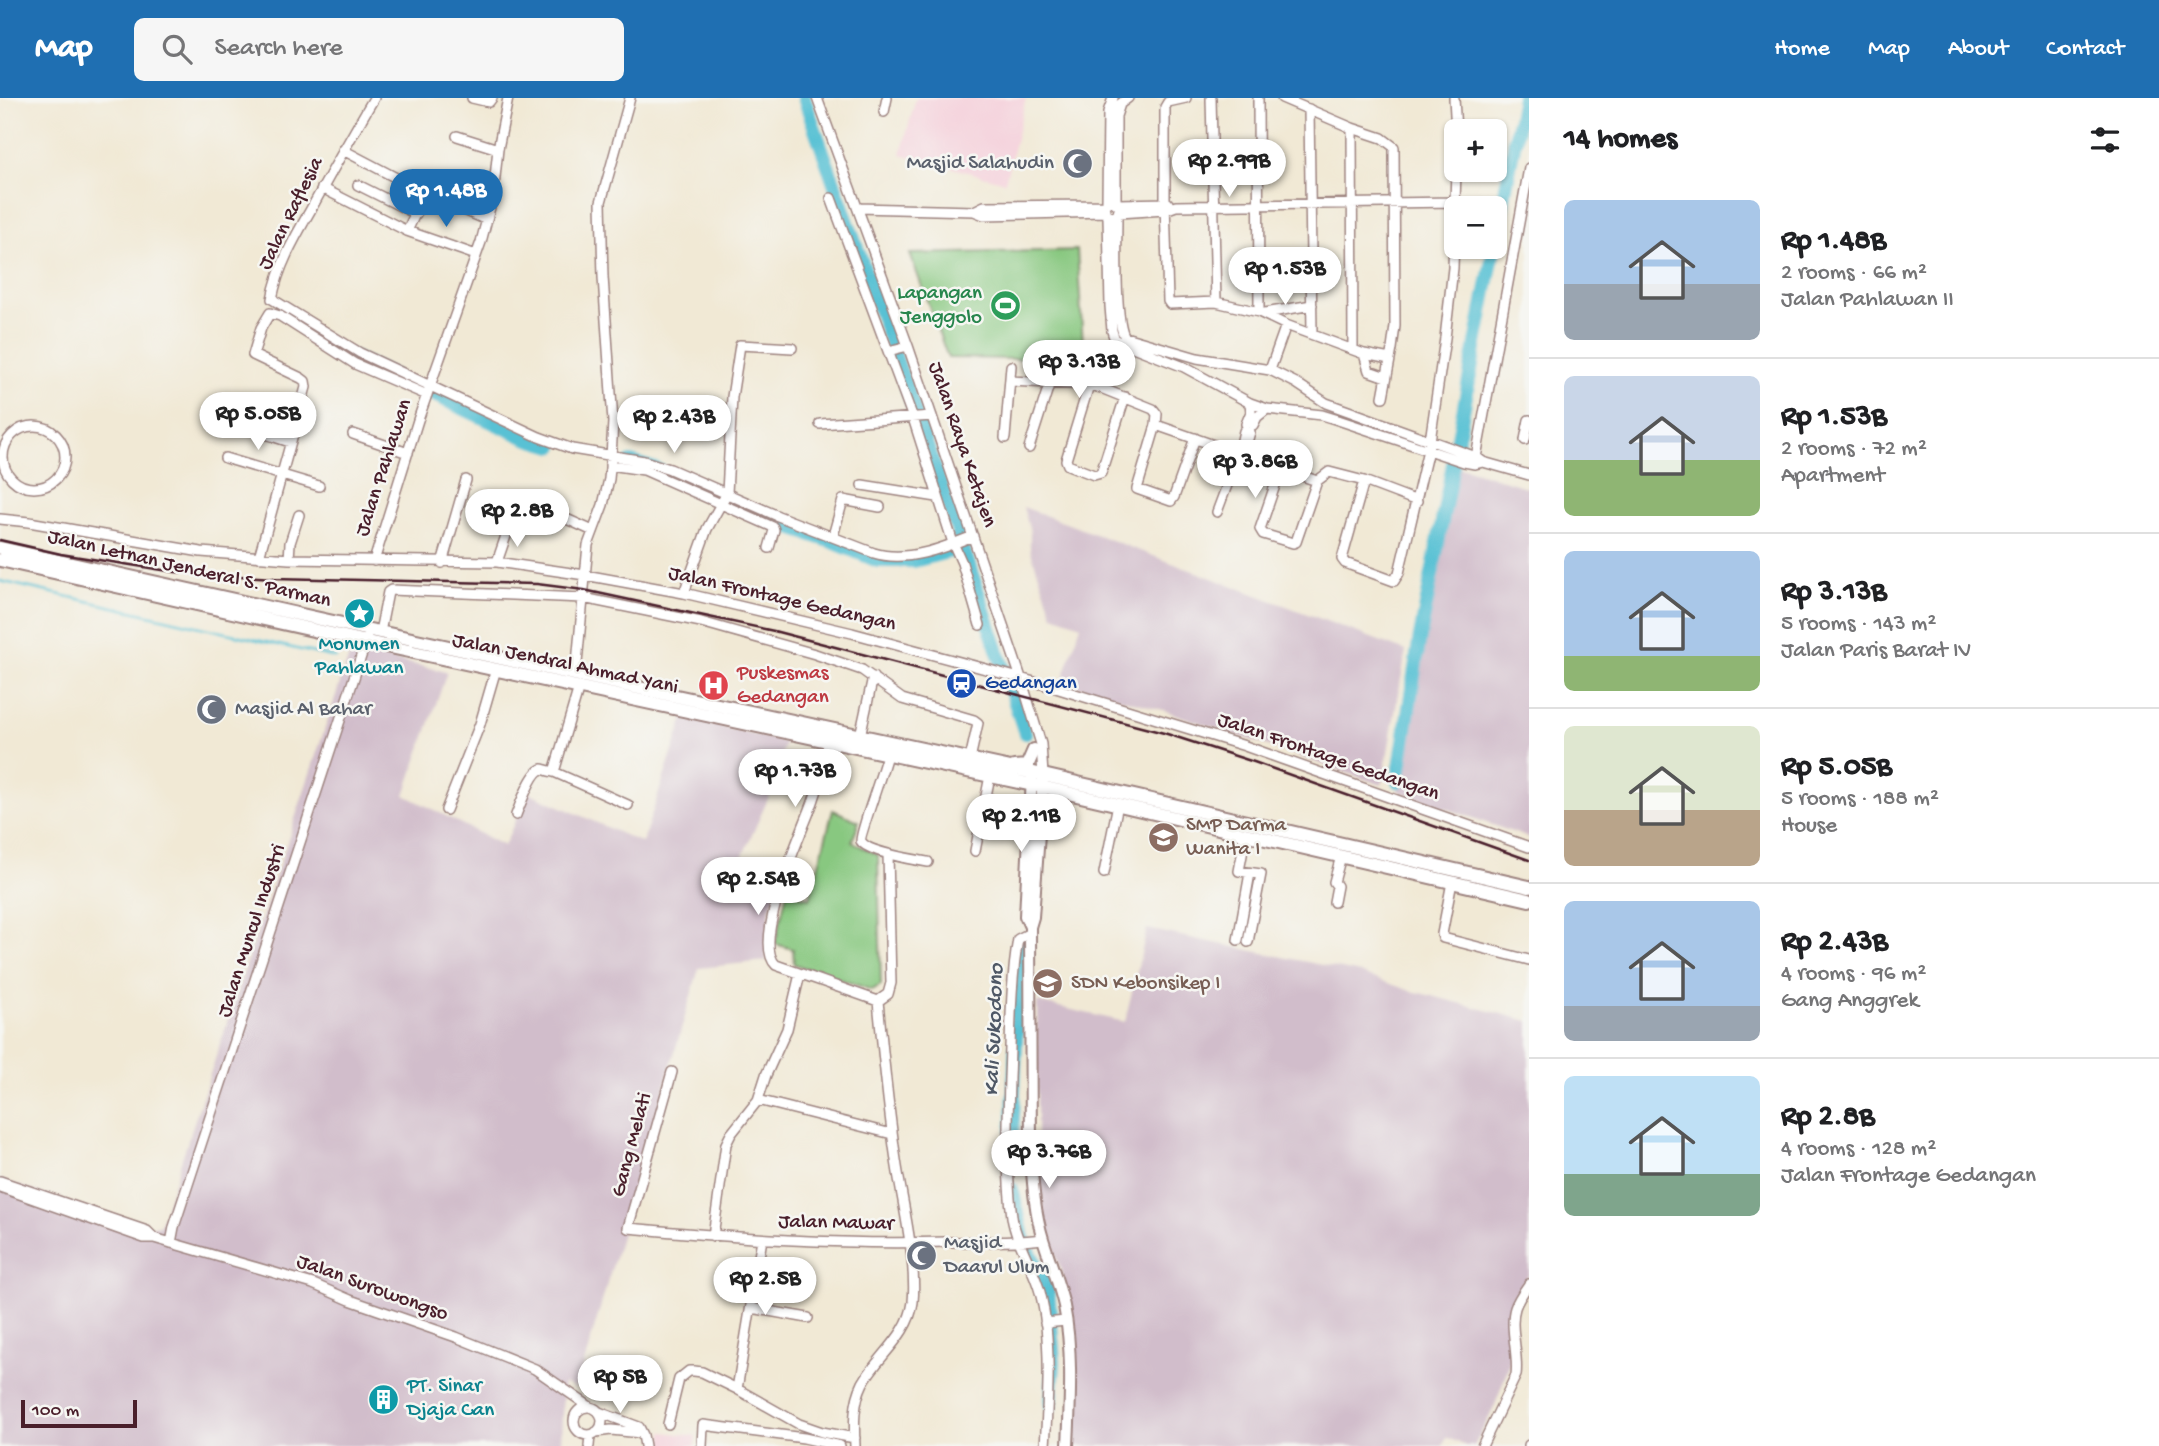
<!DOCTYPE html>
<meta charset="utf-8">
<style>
:root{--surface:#fff;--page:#f6f6f6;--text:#202124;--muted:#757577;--line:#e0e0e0;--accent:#1f6fb2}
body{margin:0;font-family:"Gochi Hand",sans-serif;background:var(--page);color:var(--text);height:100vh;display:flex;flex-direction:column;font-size:26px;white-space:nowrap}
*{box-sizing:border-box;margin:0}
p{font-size:23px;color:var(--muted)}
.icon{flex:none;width:38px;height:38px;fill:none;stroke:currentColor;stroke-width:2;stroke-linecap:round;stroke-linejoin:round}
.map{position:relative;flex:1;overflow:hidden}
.details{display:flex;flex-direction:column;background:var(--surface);width:630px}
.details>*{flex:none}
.buttons{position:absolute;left:1444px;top:21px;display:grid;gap:14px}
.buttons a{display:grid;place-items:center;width:63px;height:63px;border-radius:10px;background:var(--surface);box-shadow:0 2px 5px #0004;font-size:35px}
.scale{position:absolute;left:21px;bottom:18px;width:116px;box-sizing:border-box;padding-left:7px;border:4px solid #4a1f2b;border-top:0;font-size:19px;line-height:24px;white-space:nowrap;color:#4a1f2b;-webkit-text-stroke:5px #f6f6f2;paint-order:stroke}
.price{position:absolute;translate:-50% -60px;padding:0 16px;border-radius:24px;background:#fff;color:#222;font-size:23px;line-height:46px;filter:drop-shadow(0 2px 4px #0008)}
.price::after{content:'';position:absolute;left:50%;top:42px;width:21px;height:16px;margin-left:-10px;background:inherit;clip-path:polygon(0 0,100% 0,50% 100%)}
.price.on{background:var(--accent);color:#fff}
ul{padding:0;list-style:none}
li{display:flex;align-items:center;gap:21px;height:175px;padding:0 35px}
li+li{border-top:2px solid var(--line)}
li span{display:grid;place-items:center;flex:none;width:196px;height:140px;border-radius:10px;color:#555}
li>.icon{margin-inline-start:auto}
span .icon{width:84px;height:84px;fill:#fffc;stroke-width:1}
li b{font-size:30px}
h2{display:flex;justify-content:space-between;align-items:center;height:84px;padding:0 35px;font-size:30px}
header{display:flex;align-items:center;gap:42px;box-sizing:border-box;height:98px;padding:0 35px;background:var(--accent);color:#fff}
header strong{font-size:33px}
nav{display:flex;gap:38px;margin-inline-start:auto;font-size:24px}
.search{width:490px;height:63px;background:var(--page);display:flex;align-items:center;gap:18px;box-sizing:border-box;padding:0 24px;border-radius:10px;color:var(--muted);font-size:26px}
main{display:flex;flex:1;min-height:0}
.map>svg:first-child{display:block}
.built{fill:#f5cfda}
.industrial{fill:#d1bdcb}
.green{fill:#88c880;stroke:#697456;stroke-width:2}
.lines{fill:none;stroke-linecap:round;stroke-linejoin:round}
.stream{stroke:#58c1d4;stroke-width:2.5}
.river{stroke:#58c1d4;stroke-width:14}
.minor-casing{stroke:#9e8480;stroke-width:12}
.major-casing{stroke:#9e8480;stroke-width:14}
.highway-casing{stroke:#9e8480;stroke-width:16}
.minor{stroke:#fff;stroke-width:9}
.major{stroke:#fff;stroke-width:10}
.highway{stroke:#fff;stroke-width:12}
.rail{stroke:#4a1f2b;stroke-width:2.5}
.labels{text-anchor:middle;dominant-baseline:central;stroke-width:5;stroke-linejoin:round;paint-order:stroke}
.worship-label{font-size:21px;fill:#5b616d;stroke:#f6f6f2;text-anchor:start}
.street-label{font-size:21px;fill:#4a1f2b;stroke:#f6f6f2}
.leisure-label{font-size:21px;fill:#27864d;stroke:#f6f6f2;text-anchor:end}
.culture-label{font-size:21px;fill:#0d838f;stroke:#f6f6f2}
.health-label{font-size:21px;fill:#be3a42;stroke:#f6f6f2;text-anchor:start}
.transit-label{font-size:21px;fill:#164399;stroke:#f6f6f2;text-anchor:start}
.education-label{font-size:21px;fill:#785e54;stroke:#f6f6f2;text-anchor:start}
.water-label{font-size:23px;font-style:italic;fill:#4f5866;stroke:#f6f6f2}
</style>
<header>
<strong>Map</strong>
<div class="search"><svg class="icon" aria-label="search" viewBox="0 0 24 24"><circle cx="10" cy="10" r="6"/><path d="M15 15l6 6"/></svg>Search here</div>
<nav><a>Home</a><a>Map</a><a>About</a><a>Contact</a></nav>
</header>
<main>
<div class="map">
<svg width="1529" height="1348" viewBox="0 0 1529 1348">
<rect width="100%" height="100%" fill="#f6f6f2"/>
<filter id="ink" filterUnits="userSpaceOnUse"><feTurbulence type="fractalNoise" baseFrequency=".0143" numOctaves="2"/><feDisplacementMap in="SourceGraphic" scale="14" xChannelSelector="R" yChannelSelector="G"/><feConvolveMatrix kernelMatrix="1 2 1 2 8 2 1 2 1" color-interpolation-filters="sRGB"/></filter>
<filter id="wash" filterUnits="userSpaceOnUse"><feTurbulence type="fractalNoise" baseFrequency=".00686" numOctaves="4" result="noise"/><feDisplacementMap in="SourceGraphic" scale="28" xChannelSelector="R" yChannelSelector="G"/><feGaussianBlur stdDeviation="1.57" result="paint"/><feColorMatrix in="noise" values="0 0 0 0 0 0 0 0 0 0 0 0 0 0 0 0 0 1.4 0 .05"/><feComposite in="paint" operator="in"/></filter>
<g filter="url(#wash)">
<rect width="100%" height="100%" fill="#f1e9d5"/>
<path class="built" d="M916,0H1026L1005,84L901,56Z
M663,1334L696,1338L695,1348H662Z"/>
<path class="industrial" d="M1457,368L1529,390V740L1398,693L1414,603L1422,544Z
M1023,409L1406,553L1382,687L1163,612L1062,584L1081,527L1053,517L1030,451V433Z
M351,552L447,574L405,697L504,748L528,694L642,745L684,620L785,644L771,694L740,764L783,778L770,810L766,863L699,870L581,1276L575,1290L563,1285L561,1348H0V1081L141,1130L160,1127Z
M1147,831L1356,874L1408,892L1529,923V1176L1513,1200L1509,1267L1494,1310L1474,1348H1466L1446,1339L1443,1348H1075L1073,1226L1062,1176L1046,1129L1037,1065V904L1125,924Z"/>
<path class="green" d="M1468,22L1498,23L1497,40H1495L1494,33H1467Z
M1077,152L1084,262L948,260L910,156Z
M833,712L859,723L852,744L878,757L881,887L872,892L794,866L793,851L775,846L787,794L810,800Z"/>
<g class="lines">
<path class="stream" d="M0,483L336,560"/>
<path class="river" d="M804,0L963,449L1025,635
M340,254L393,278
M415,288L526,340L553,348
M631,364L658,372L782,427L833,444L878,463H914L955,452
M1398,683L1419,544L1523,0
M1012,1043L1020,846
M1012,1091L1024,1143L1048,1190L1054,1264L1051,1308"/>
</g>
</g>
<g filter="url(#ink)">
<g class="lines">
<defs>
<path id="minor" d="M374,0C352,37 331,75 310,113C294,141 278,169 272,201L360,255L539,339L572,351L644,363L670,371L778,418L874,455C906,465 943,450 973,438
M472,0L489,4L492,0
M817,0L908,248L1021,580L1041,646L1043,677
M1186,0L1168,4L1165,9V104L1168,203L1170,206L1216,204L1259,214L1286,227L1364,256L1390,261
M1211,0L1216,204
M1258,0L1259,214
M1282,0L1352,30L1382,40L1394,49L1395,228L1392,251L1383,299
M1454,0L1456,33
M1309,11L1312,235
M884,14L887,0
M1352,30L1353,251
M457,38L498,51
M343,52L425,95L487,122
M358,87L416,116
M322,90L407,133L425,95
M831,100L913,320L953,445L962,465L980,527
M1107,104L1108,14L1113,0
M1116,104V18L1120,6L1128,0
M1118,106L1168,105
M858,110L974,113L984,117L1104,114
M974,113L984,108L1105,107
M1119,115L1165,112L1176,108L1456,104
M1108,118L1110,208L1112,233L1115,242L1184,269L1250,305L1267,311L1322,317L1335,321L1464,364L1475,366L1483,364
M1117,118L1111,119L1106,116L1104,109L1107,104L1113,103L1120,109L1117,118C1117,141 1114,223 1125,239L1197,260L1270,272L1296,285L1326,305L1476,359L1483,364L1529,377
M407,133L476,157
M1265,215L1312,207
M888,253L908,248
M1364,256L1369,273L1386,279
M1270,272L1286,227
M1010,283L1089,287L1101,290L1153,311L1157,316L1156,327L1137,391L1171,403L1174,399L1195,340
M1089,287L1066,362L1068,367L1094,377L1101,375L1125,299
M820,326L932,318
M1246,326L1251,314L1250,305
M1156,327L1317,383
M1253,327L1257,319L1267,311
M3 359a31 31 0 1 1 62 0a31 31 0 1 1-62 0Z
M253,332L290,344
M353,336L408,355
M1005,340L1011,268
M1525,342L1529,322
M1241,347L1248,341L1250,334
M1029,350L1049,287
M225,360L319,388
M1475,365L1529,70
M610,367L644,372L773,429L774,432L769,450
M1281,370L1260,431L1263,436L1293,445L1296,444L1317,383L1329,374L1364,383L1417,403
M1364,383L1342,461L1345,465L1394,483L1399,475L1430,343L1445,240L1453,170L1456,72
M862,387L937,399
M531,405L593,433
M1217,414L1239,355L1244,333
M0,421L29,424L201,454L289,461L497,464L585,477L684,495L852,535L1049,588L1245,648L1529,749
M833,438L843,402L880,409
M259,459L306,289L305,283L301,280L253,257L261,230L270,215L280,218L355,266L427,297
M289,461L290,445L299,417
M374,463L418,322L481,144L493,98L498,51L508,0
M497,464L509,429
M442,465L466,382
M684,495L707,431L727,395L732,299L740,247L792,250
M380,534L388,494L391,492L583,500L701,524L815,556L862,572L902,601L974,622L978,625L970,661
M576,576L588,447L603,407L609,381L611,359L613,324L603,179L601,104L630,0
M579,589L554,674L628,707
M860,638L873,579
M829,643C824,662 821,682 814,701C804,731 750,843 776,867L878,903
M887,656C885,668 859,738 861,743C866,754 916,762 928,764
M446,712L480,626L496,571
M516,717C520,707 532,673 542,671C543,671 552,674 554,674
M1246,736L1239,773L1261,776L1248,844
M975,753L990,678
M1104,775L1118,706
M1452,784L1442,836L1443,840L1529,862
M1334,804L1337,788L1334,784L1341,758
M1030,835L1018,841C1010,887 1011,934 1009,980C1008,1026 1006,1073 1012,1119C1016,1145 1033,1168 1040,1194C1052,1239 1048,1301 1045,1348
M1238,842L1250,775
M878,903L888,896L891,885L888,756
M672,974L628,1130C735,1140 840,1147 947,1144C979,1143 1011,1145 1043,1141
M758,1002L892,1036
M0,1083L147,1133L154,1140
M0,1089L144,1140H154L313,1186L350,1202L456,1239L535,1271L590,1309
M713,1138L726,1046L731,1036L758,1002L766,977L787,931L800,876
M171,1145L174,1129L367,540
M751,1210L808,1220
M1045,1225L1066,1223
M737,1291L762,1141
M574 1323a14 14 0 1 1 28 0a14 14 0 1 1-28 0Z
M599,1314L639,1329L643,1337L645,1348
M668,1326L679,1281L689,1273H694L702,1274L737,1291L799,1326L822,1334L855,1340
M596,1334L611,1332L641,1335
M589,1348L590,1337
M702,1348L703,1327L804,1340L840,1348
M855,1348C854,1327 853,1305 863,1285C878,1258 909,1237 913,1204C917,1162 902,1104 896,1062C888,1009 883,956 878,903
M1482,1348L1516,1277C1519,1257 1509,1229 1515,1210C1518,1201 1524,1193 1529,1186
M1529,1348V1347"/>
<path id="major" d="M1043,681L1033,819L1030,829L1031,1061C1033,1088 1035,1115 1043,1141C1050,1164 1059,1185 1064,1208C1073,1253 1070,1302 1068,1348
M1030,829L1025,818L1032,679"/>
<path id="highway" d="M0,450L356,529L1043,677L1529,789
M0,462L367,544L1042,689L1529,802
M1014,669L1027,668L1034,652"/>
</defs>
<use href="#minor" class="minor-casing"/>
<use href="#major" class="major-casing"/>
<use href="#highway" class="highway-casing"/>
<use href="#minor" class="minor"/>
<use href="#major" class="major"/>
<use href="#highway" class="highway"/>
<path class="rail" d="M0,442L61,456L175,474L274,480L537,486L584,492L774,533L1164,635L1254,664L1529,762"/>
</g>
</g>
<defs>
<symbol id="mosque-disc" viewBox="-11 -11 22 22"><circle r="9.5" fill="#6b7280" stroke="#f6f6f2"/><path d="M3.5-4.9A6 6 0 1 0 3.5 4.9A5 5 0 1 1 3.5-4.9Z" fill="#fff"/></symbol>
<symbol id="stadium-disc" viewBox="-11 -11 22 22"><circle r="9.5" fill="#2e9e5b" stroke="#f6f6f2"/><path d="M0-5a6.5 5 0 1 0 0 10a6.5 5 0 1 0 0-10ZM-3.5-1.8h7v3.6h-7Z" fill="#fff"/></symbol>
<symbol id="sight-disc" viewBox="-11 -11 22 22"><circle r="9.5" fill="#0f9aa8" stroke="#f6f6f2"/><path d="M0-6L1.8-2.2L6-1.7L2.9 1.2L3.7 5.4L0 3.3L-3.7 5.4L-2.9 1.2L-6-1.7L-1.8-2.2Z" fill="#fff"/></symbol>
<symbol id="station-disc" viewBox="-11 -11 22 22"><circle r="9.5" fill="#1a4fb4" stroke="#f6f6f2"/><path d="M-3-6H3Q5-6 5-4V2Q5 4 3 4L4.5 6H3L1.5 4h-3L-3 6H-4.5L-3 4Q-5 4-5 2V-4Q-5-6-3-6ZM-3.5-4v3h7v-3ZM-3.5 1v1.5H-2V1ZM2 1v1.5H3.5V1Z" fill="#fff"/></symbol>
<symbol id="hospital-disc" viewBox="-11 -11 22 22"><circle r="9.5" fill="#e0444e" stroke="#f6f6f2"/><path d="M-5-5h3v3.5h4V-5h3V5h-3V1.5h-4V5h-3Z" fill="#fff"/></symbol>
<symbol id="school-disc" viewBox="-11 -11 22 22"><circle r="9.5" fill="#8d6e63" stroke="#f6f6f2"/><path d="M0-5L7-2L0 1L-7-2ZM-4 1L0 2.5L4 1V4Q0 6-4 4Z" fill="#fff"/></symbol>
<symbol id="building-disc" viewBox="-11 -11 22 22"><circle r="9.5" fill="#0f9aa8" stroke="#f6f6f2"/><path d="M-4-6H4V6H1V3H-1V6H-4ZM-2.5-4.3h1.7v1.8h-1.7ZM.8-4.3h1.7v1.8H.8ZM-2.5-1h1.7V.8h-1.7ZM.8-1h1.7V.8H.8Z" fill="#fff"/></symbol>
</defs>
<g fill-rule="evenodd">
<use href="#mosque-disc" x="1060" y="48" width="35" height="35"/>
<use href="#stadium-disc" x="988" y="190" width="35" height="35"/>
<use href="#sight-disc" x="342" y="498" width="35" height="35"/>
<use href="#station-disc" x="944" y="568" width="35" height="35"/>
<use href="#hospital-disc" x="696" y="570" width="35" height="35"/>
<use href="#mosque-disc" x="194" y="594" width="35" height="35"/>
<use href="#school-disc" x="1146" y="722" width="35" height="35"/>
<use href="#school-disc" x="1030" y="868" width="35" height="35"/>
<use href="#mosque-disc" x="904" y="1140" width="35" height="35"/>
<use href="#building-disc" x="366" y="1284" width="35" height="35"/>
</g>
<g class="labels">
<g class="worship-label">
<text x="1054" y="66" text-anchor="end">Masjid Salahudin</text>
<text x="235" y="612">Masjid Al Bahar</text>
<text x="944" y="1146">Masjid<tspan x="944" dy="24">Daarul Ulum</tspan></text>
</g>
<g class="street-label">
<text transform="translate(292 116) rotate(-64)">Jalan Raflesia</text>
<text transform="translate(961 347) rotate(71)">Jalan Raya Ketajen</text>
<text transform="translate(385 370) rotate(-72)">Jalan Pahlawan</text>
<text transform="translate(189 472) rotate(13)">Jalan Letnan Jenderal S. Parman</text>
<text transform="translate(782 502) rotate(13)">Jalan Frontage Gedangan</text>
<text transform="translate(565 567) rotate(12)">Jalan Jendral Ahmad Yani</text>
<text transform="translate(1328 660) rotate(19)">Jalan Frontage Gedangan</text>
<text transform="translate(253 833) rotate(-72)">Jalan Muncul Industri</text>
<text transform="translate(633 1047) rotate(-75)">Gang Melati</text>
<text transform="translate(836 1126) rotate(1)">Jalan Mawar</text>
<text transform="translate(372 1191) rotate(20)">Jalan Surowongso</text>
</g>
<g class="leisure-label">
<text x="982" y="196">Lapangan<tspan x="982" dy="24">Jenggolo</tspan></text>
</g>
<g class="culture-label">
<text x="359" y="547">Monumen<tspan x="359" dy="24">Pahlawan</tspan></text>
<text x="407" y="1289" text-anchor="start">PT. Sinar<tspan x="407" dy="24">Djaja Can</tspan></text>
</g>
<g class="health-label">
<text x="737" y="576">Puskesmas<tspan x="737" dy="24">Gedangan</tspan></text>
</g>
<g class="transit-label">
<text x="985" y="586">Gedangan</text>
</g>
<g class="education-label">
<text x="1186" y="728">SMP Darma<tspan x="1186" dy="24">Wanita I</tspan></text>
<text x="1071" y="886">SDN Kebonsikep I</text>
</g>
<g class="water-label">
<text transform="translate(995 932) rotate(-88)">Kali Sukodono</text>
</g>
</g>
</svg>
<div class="buttons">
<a>+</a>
<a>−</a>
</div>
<div class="scale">100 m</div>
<b class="price" style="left:1229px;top:101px">Rp 2.99B</b>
<b class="price on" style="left:446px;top:131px">Rp 1.48B</b>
<b class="price" style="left:1285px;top:209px">Rp 1.53B</b>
<b class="price" style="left:1079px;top:302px">Rp 3.13B</b>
<b class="price" style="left:258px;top:354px">Rp 5.05B</b>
<b class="price" style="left:674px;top:357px">Rp 2.43B</b>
<b class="price" style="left:1255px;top:402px">Rp 3.86B</b>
<b class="price" style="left:517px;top:451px">Rp 2.8B</b>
<b class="price" style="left:795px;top:711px">Rp 1.73B</b>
<b class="price" style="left:1021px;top:756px">Rp 2.11B</b>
<b class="price" style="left:758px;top:819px">Rp 2.54B</b>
<b class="price" style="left:1049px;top:1092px">Rp 3.76B</b>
<b class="price" style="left:765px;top:1219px">Rp 2.5B</b>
<b class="price" style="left:620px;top:1317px">Rp 5B</b>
</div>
<section class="details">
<h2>14 homes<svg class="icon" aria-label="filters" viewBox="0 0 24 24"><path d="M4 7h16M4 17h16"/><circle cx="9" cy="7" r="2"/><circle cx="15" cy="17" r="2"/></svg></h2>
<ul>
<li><span style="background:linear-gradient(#a9c7e8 60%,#9aa5b1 0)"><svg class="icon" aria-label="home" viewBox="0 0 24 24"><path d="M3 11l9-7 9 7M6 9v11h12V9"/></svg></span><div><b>Rp 1.48B</b><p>2 rooms · 66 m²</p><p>Jalan Pahlawan II</p></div></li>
<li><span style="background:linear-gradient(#c9d6e8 60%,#8fb573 0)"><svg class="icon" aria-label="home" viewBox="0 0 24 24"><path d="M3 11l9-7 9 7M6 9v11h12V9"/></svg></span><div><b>Rp 1.53B</b><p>2 rooms · 72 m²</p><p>Apartment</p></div></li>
<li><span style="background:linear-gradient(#a9c7e8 75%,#8fb573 0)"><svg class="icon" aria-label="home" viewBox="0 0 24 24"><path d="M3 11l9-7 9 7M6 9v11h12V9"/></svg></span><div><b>Rp 3.13B</b><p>5 rooms · 143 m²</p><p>Jalan Paris Barat IV</p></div></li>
<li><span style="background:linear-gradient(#dfe7d0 60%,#b9a48a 0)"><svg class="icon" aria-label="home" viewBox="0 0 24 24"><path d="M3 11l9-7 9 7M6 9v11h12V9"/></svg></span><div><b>Rp 5.05B</b><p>5 rooms · 188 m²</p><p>House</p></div></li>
<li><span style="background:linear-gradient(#a9c7e8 75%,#9aa5b1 0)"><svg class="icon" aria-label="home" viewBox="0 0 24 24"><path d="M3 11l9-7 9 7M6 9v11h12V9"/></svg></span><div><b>Rp 2.43B</b><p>4 rooms · 96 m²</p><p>Gang Anggrek</p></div></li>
<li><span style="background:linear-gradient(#bfe0f5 70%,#7fa58c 0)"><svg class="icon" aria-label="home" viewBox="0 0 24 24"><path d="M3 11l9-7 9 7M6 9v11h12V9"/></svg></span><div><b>Rp 2.8B</b><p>4 rooms · 128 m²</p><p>Jalan Frontage Gedangan</p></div></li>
</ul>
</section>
</main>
